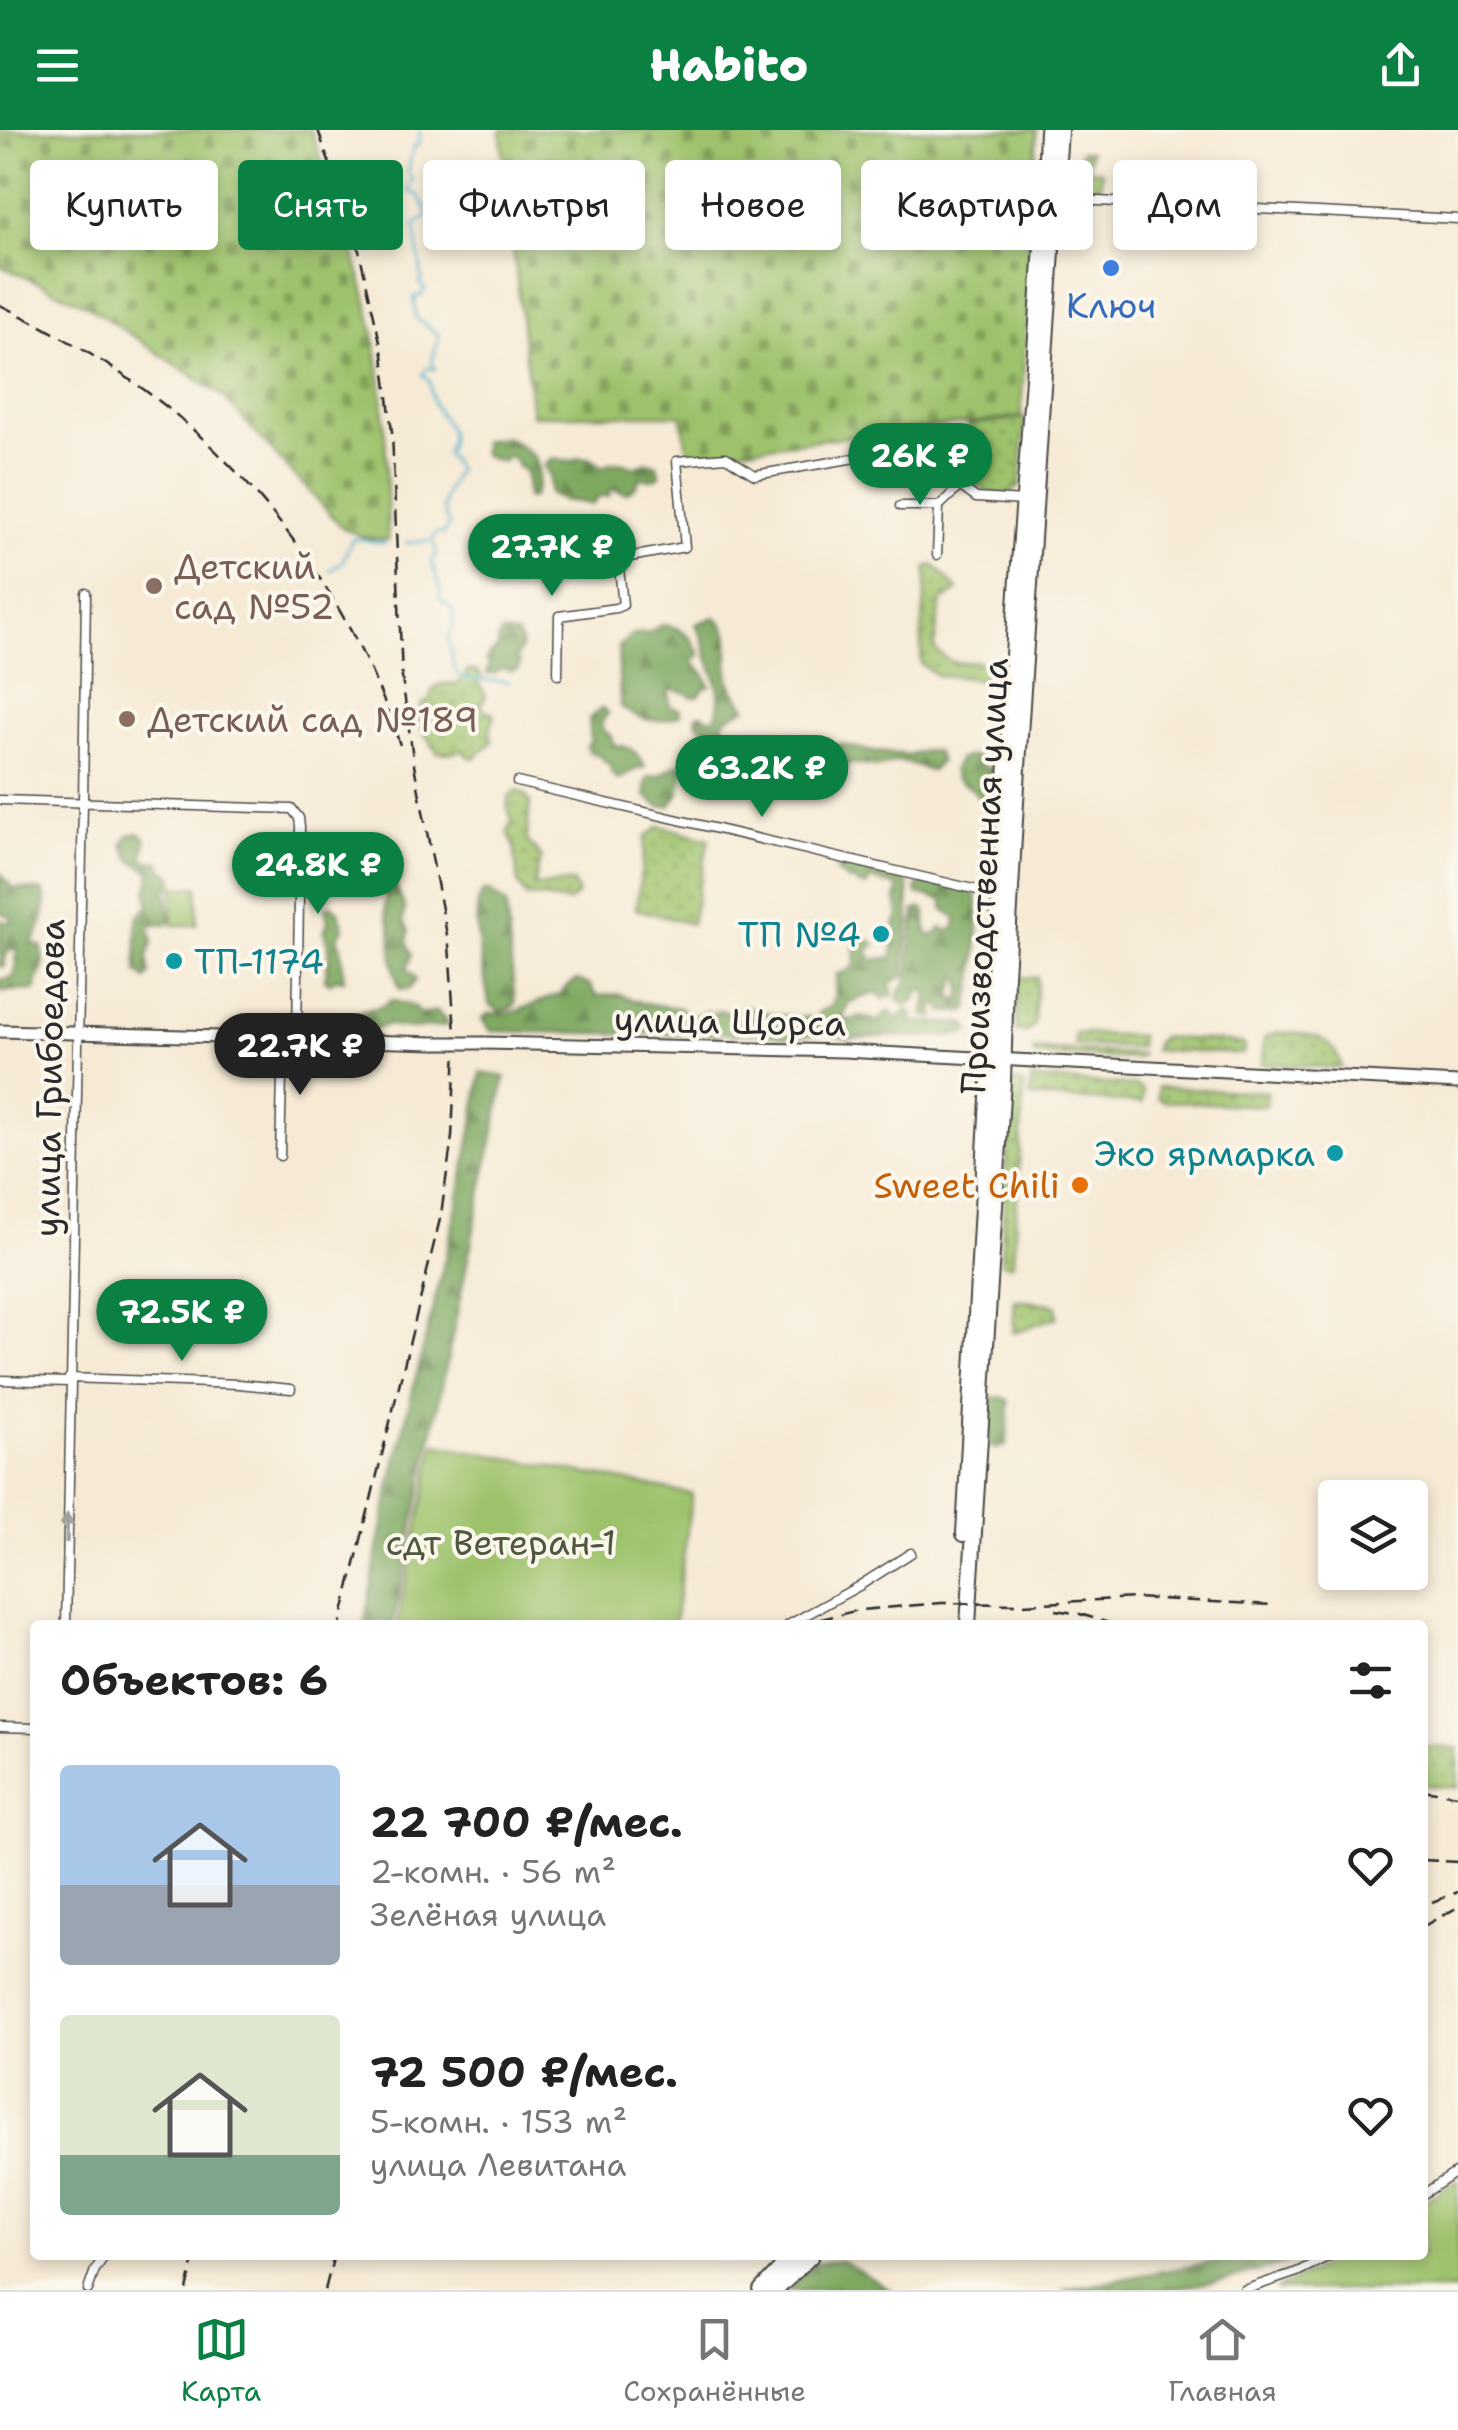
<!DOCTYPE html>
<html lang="ru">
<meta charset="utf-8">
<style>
:root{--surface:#fff;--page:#f2f2f2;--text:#222;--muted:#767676;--line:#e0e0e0;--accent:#0b8043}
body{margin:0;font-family:"Shantell Sans",sans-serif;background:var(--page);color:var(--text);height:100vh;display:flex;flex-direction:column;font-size:38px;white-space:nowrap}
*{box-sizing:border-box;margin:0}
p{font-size:32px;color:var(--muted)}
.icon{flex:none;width:55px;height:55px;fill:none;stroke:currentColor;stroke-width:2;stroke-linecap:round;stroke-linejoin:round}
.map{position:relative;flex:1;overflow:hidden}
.details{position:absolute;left:30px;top:1490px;width:1398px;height:640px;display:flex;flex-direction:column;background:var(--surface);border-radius:10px;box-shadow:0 5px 15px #0003}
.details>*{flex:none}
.guide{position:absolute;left:30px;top:30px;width:1400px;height:90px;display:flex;gap:20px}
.fabs{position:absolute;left:1318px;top:1350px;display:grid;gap:20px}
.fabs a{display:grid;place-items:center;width:110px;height:110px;border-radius:10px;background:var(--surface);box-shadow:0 5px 15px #0003;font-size:50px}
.price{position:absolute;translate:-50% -85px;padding:0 22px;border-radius:35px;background:var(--accent);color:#fff;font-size:32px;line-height:65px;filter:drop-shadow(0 2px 5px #0008)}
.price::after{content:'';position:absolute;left:50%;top:60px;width:30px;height:22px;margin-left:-15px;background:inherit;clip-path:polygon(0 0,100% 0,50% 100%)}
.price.current{background:#222;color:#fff}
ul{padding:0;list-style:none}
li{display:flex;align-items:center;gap:30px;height:250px;padding:0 30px}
li span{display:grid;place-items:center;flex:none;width:280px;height:200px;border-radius:10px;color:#555}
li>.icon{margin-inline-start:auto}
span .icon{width:120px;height:120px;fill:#fffc;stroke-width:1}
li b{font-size:42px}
h2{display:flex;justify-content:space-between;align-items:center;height:120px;padding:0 30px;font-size:42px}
.pill{padding:0 35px;border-radius:10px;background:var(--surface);box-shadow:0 5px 15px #0003;font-size:35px;line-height:90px}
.pill.current{background:var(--accent);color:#fff}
header{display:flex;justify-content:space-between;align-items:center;height:130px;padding:0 30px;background:var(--accent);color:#fff;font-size:45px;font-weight:800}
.dock{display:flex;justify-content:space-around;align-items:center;height:140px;border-top:2px solid var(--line);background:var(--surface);font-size:28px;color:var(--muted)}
.dock a{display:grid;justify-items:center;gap:5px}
.dock .current{color:var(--accent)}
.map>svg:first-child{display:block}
.grass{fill:url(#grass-dots);stroke:#64764c;stroke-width:2.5}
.forest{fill:url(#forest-firs);stroke:#546a46;stroke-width:2.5}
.cemetery{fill:url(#cemetery-stones);stroke:#64764c;stroke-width:2.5}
.garden{fill:#9ec26c;stroke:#64764c;stroke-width:2.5}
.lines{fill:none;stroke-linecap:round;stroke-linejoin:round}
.stream{stroke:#52b3d1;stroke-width:2.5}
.street-casing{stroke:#494844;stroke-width:11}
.primary-casing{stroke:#494844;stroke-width:15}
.highway-casing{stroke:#494844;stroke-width:18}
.street{stroke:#fff;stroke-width:8}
.primary{stroke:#fff;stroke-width:11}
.highway{stroke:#fff;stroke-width:14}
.rail{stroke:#2b2b2b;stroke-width:2.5;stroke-dasharray:15 8;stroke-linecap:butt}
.primary-bridge-casing{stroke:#494844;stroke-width:15;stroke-linecap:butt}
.primary-bridge{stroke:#fff;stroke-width:11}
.oneway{fill:#a0a0a0}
.shop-dot{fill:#3f7fe0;stroke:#fbf7ec;stroke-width:4}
.education-dot{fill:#8d6e63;stroke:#fbf7ec;stroke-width:4}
.culture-dot{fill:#0f9aa8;stroke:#fbf7ec;stroke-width:4}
.food-dot{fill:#e8710a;stroke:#fbf7ec;stroke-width:4}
.labels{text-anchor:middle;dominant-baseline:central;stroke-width:8;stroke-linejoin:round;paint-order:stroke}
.shop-label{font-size:35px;fill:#366cbe;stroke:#fbf7ec}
.education-label{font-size:35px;fill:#785e54;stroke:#fbf7ec;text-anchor:start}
.street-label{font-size:35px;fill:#2b2b2b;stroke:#fbf7ec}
.culture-label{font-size:35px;fill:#0d838f;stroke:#fbf7ec;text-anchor:end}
.food-label{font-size:35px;fill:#c56008;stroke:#fbf7ec;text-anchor:end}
.park-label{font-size:35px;fill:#4e583e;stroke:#fbf7ec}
</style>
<header><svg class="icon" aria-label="menu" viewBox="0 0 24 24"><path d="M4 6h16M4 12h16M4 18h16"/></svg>Habito<svg class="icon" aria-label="share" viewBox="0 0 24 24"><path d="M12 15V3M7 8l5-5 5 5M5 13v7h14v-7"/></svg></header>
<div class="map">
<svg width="1458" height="2160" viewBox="0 0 1458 2160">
<defs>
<pattern id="grass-dots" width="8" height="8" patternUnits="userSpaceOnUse" patternTransform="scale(2.5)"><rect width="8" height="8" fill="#9ec26c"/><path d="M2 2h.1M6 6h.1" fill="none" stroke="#819e59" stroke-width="1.8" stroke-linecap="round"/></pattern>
<pattern id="forest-firs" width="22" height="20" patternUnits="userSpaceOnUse" patternTransform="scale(2.5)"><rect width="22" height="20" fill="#7ea860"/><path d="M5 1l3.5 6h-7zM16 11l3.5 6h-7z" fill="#67894f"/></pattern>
<pattern id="cemetery-stones" width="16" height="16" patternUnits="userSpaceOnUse" patternTransform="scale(2.5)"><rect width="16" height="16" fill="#9ec26c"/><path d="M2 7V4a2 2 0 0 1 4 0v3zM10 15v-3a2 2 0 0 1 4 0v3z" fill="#819e59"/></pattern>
</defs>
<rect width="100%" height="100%" fill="#fbf7ec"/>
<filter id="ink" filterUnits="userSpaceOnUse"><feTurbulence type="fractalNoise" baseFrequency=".01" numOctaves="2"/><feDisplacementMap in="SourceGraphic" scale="20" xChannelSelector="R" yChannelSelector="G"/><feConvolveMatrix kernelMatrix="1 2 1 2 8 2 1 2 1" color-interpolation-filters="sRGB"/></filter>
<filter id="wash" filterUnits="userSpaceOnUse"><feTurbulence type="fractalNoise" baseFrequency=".0048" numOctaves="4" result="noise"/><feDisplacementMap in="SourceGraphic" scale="40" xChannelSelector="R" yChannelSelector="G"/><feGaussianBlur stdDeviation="2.25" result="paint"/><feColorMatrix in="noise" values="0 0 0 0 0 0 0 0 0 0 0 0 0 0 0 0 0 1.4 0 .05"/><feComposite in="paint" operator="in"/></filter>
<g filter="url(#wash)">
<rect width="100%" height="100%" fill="#f6ead5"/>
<path class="grass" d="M1080,21H1090L1088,39L1102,41L1100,60L1077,58Z
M1025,288L1020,356C1004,369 990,366 976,353L968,295Z
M934,435L958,460L941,472L934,518C950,535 956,534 978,531L990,538L987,552L961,547L937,546L921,534C920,501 926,470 927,437Z
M468,541H477L481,546L479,554L486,566L481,574L485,581H491L495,586C490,593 490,604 492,612L474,628L468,626L462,620L453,623L437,622L421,598L418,588L422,584L420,580L422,574L430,570L432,561L440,554L459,553Z
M518,661L525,665L530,672L527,710L542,728L538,737L535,754L537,756C550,757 560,751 573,753L578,764L569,772L526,766L518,754L514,716L508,701L512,690L507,676L510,666Z
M660,696L709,709L691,794L636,779L646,707Z
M1019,847L1037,848L1034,895L1027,902L1016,901Z
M1278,902C1310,905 1332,902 1342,938L1262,934L1264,908Z
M1075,903L1140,906L1139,918L1075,915Z
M1162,907L1241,913L1244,916L1243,924L1154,920L1156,913Z
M1034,919L1141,924L1135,929L1034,925Z
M1031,949L1137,956L1143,961L1142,973L1030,967Z
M1016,952L1023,954L1024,958L1013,1134H1003L1001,1131L1010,957L1012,953Z
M1158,957L1267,962L1266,976L1163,971L1158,968Z
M1015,1170L1051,1174L1056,1176L1057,1187L1013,1203Z
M1423,1617L1458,1618V1658L1423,1655Z"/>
<path class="forest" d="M506,307C512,310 529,322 534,327C541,336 539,359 533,367L527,368L526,346L523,339L518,336L514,329L507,326L503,332L487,327L482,322L483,311Z
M579,328H588L603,337C614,330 623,331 634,337L648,332L657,335L660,346L654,349L640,348L635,357L626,363L611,359L609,366L599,367L592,375C574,368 568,376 550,364V346L544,336L551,329L574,331Z
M715,487C737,502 724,527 729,549C732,560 741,569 746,578L725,588L723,600L702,597L697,593L696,586L702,584L708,588H715C725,566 715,546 707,525C705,520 705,514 703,509C701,504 697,499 696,494Z
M661,495C679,495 696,509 700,526L692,531L705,545L710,556L705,557L698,566L692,567L687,563L669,559L670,576L681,580V584C657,595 642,591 620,577V569L618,517L634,504L649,503Z
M501,503L517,505C523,515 523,518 516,527L520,535L517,540L509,542L504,538L495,543L487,544L489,533L486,530C490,520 501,523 498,509Z
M603,578L608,583L601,593L603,600L611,606L614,615C629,615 640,624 645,637L634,640L618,650L611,642V637L601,627L589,621L587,616L591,611L589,588Z
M808,613L830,618L841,614L869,621L909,625L923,621H936L940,632L931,641L905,632H894L881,637L850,633L843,637L834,634L832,628L797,625L789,618Z
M971,626L980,628L982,635L989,641L992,627L1002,626L1003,658L998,666L1002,678L997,683L1001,693L990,754C984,740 981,698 985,682C983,675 978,666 974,661C964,650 957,657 953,639L959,629Z
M675,635H680L684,639L679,663L670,676H659L646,666V652L649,647L661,645Z
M737,638L769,643L783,638L784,645L778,654C760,658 739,656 724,644L726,640Z
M137,703L143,705L146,711L143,726L148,731L161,732L163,739L172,745L173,753L167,759L170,790L166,795L156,794L149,798L153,811C147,828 146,826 150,844L146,849L137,842V788L149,776L147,760L151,747L149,741L131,730L123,714L128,705Z
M848,733C857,735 864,740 873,743C886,747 897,745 908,753L909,794L903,846L890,854L893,865L883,869L879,863C869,864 858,869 848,873L843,889L849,891L861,886L878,891L889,881L895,887L900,888L905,881H910L913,886L910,892L953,893L957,896L960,892L967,895L970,900L967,903L948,907L898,906L846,909L830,903L827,896L822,894L818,896L819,905L813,904L792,908L751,902L733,905L721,902L715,906L697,902L680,905C617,903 553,903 490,901L482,889L489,883L509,884L560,864L566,857L577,850L590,855L596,866L617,864L643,873L679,878L693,886L709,881L711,886H715V882L721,880C730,884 737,880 744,876C758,881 773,885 788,886C799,887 804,885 815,889L819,882L833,875L837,844C856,839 858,837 854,817L857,812L865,808L876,814L870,818L868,825L874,830L893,827L895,795L899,785L896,769L899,757L870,749L867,756L859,755L853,749L849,751L836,741Z
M0,743L13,758L43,761C51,780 40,798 32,815L41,816C45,827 45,843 36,851L37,857L35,860L0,861V850L13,847L17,836L16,820L12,818L6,825L4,836L0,837V791L12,792L11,786L0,783Z
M391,747L398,748L394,752L405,778L403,791L409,801L407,812L412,824L407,840L413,844L416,850L409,859H400C392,839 392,820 391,799C390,789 388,793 386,783C385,775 385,765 386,757L389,755Z
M930,753L975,762C981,779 977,857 968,872L969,877L965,882H958L962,860L961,850L957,847L951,868L957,869L956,880L951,883L944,882L939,874L934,875V887L924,886L928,865L925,861L918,860L916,869L906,876L898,869L900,860L906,853L915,780L921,778L926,781V799L929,805H936L941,798L951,801L955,796L956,787L943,779V770L917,764L916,758L921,754Z
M484,761L490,762L506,775L515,874L509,880L499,881L489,874C486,848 466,780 484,761Z
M331,775L338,781L344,797L337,808L341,817L344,850L335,849L329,853L325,850L330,821L324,801L328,791L325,778Z
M391,870L415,877L420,885L436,881L447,892L445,896L410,899L387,895L368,900L362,897L356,884C368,876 381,881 391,870Z
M481,943L505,947L399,1467L392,1495H364C373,1448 381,1400 391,1353C421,1216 462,1082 481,943Z
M1003,1267L1009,1271L1007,1315C999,1318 994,1321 988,1314L991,1268Z
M1250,2125H1295L1293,2131L1227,2150L1161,2160H1062Z
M841,2130L891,2160H788L815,2133Z"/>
<path class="cemetery" d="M0,0H311C333,67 361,134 374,204C386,272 387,341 388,410L366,408L343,398L221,265L85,174L0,136Z
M500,0H1037L1021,287L689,325L681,285H532Z"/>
<path class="garden" d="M173,757H198L197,795H172Z
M435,1314L692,1364L674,1495H397Z
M1458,2050V2160H1275L1312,2142L1339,2125H1422L1423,2072Z"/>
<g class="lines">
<path class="stream" d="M419,0L420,13L413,16L408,43L413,49L409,59L411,62L418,65L428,82L427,87L415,95L422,150L420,154L425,159L421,165L414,168L416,188L439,205L432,232L435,239L427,238L423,245L429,250C431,259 431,267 435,276C446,297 456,298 446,324L457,340C447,362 436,374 449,395L443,404L437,403L434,405L433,411L437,424L431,431L441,460L439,468L453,480V497L448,509C453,522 450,538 461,548L509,552
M406,413L430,411
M330,441L342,432L352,409C363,407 374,413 385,413"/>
</g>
</g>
<g filter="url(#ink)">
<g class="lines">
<defs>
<path id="street" d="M1057,69L1458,89
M900,376H939
M937,425L939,376L960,356
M547,442L685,417L677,331L726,327L755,345L873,325L952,320L960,356L976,368L1023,371
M558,545L559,486L616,478L623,475L618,429
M517,652L999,765
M0,670L292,679L299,688L300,697L297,908
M280,1026L283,908
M69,1248L239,1254L291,1259
M0,1250L69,1252
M66,1495L83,673L86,463
M788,1495L859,1456L911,1423
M0,1597L35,1598
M1422,2065L1458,2041
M88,2160L95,2140L105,2125
M1244,2160L1297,2142L1331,2125"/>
<path id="primary" d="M0,901L436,913
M484,913L844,921L1458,953"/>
<path id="highway" d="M964,1404C981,1100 997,795 1015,491C1026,327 1042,164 1047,0
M968,1495L1003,951L1006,846L1019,620L1060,0
M761,2160L794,2125
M776,2160L812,2125"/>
</defs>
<use href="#street" class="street-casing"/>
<use href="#primary" class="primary-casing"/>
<use href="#highway" class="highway-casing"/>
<use href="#street" class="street"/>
<use href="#primary" class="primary"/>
<use href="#highway" class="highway"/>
<path class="rail" d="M318,0L358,116L383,225L392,302L402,548L414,635L449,815L456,918L452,1007L441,1085L340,1495
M0,175C57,203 113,235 163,274C272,362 356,482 400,615
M1056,1480L1080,1484L1116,1495
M796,1495L859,1480L942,1473L1022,1474L1135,1468L1273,1475
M1422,1660L1458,1665
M1422,1730L1458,1732
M1432,1772L1458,1762
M1422,1797L1458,1777
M187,2160L195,2125
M325,2160L334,2125"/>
<defs>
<path id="primary-bridge" d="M436,913H484"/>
</defs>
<use href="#primary-bridge" class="primary-bridge-casing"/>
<use href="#primary-bridge" class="primary-bridge"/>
</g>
<defs><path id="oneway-solid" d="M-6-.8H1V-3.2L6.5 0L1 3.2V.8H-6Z" transform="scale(2.5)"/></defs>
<use class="oneway" href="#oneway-solid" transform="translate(67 1398) rotate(-89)"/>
</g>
<circle class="shop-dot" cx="1111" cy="138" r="10"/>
<g class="education-dot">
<circle cx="154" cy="456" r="10"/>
<circle cx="127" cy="589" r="10"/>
</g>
<g class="culture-dot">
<circle cx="881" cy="804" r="10"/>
<circle cx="174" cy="831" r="10"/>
<circle cx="1335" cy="1023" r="10"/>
</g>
<circle class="food-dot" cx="1080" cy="1055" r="10"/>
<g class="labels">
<g class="shop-label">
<text x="1111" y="175">Ключ</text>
</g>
<g class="education-label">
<text x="174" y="436">Детский<tspan x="174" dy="40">сад №52</tspan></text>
<text x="147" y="589">Детский сад №189</text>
</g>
<g class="street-label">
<text transform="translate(984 746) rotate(-87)">Производственная улица</text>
<text transform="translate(730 891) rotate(1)">улица Щорса</text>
<text transform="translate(49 948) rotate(-89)">улица Грибоедова</text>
</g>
<g class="culture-label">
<text x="861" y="804">ТП №4</text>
<text x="194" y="831" text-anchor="start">ТП-1174</text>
<text x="1315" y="1023">Эко ярмарка</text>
</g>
<g class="food-label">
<text x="1060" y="1055">Sweet Chili</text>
</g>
<g class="park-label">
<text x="501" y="1412">сдт Ветеран-1</text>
</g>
</g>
</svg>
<div class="fabs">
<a><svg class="icon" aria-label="layers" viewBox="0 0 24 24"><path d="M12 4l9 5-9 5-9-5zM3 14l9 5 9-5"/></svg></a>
</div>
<b class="price" style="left:920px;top:378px">26K ₽</b>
<b class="price" style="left:552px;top:469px">27.7K ₽</b>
<b class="price" style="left:762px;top:690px">63.2K ₽</b>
<b class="price" style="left:318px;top:787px">24.8K ₽</b>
<b class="price current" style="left:300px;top:968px">22.7K ₽</b>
<b class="price" style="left:182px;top:1234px">72.5K ₽</b>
<div class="guide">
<a class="pill">Купить</a>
<a class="pill current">Снять</a>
<a class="pill">Фильтры</a>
<a class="pill">Новое</a>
<a class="pill">Квартира</a>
<a class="pill">Дом</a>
</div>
<section class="details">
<h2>Объектов: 6<svg class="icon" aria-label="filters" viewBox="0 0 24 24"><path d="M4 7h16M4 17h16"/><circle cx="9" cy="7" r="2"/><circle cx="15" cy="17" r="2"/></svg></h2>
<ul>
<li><span style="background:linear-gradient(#a9c7e8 60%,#9aa5b1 0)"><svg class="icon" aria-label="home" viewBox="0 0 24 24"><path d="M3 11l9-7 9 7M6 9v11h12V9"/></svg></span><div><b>22 700 ₽/мес.</b><p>2-комн. · 56 m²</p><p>Зелёная улица</p></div><svg class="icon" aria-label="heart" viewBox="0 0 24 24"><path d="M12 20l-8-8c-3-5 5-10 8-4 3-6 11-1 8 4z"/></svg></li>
<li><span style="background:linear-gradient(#dfe7d0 70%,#7fa58c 0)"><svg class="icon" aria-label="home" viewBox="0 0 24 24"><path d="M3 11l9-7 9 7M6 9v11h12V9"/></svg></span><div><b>72 500 ₽/мес.</b><p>5-комн. · 153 m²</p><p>улица Левитана</p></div><svg class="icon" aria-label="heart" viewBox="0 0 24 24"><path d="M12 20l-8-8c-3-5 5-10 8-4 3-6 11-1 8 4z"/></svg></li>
</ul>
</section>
</div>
<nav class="dock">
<a class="current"><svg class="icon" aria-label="map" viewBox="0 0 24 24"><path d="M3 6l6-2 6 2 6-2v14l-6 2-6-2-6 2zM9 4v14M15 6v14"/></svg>Карта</a>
<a><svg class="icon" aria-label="saved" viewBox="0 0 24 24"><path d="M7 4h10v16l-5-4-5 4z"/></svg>Сохранённые</a>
<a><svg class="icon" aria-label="home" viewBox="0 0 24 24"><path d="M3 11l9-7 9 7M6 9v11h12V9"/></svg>Главная</a>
</nav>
